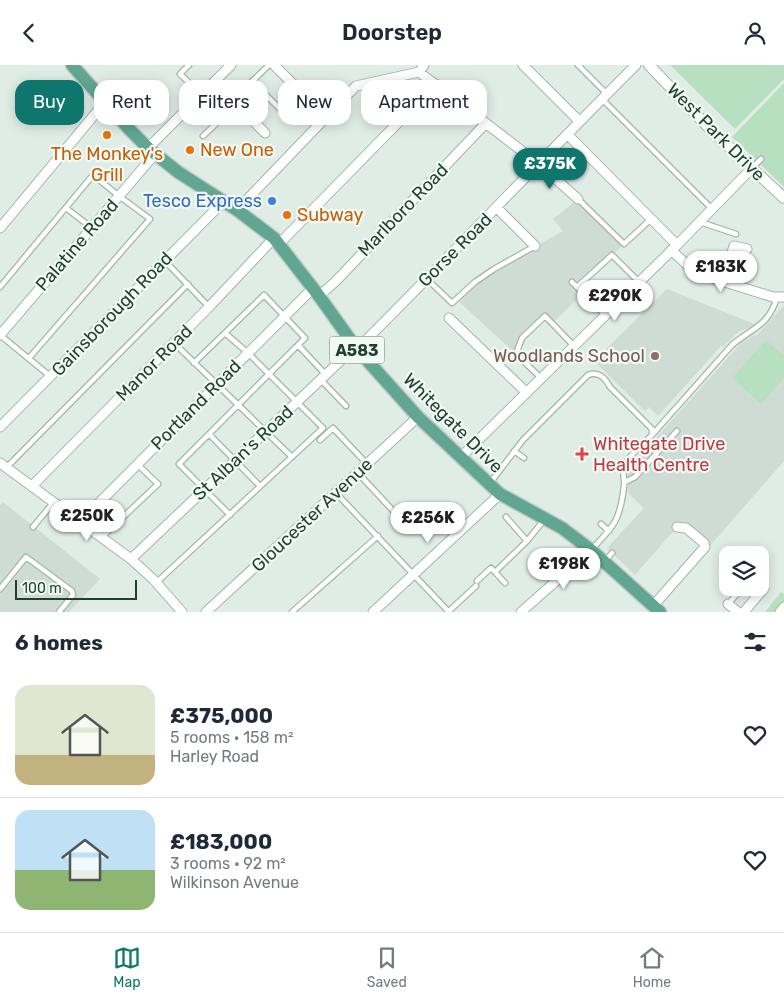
<!DOCTYPE html>
<meta charset="utf-8">
<style>
:root{--surface:#fff;--page:#f6f6f7;--text:#1f2937;--muted:#747a83;--line:#e0e1e3;--accent:#0f766e}
body{margin:0;font-family:Rubik,sans-serif;background:var(--page);color:var(--text);height:100vh;display:flex;flex-direction:column;font-size:19px;white-space:nowrap}
*{box-sizing:border-box;margin:0}
p{font-size:16px;color:var(--muted)}
.icon{flex:none;width:28px;height:28px;fill:none;stroke:currentColor;stroke-width:2;stroke-linecap:round;stroke-linejoin:round}
.map{position:relative;height:547px;overflow:hidden}
.sheet{display:flex;flex-direction:column;background:var(--surface);flex:1}
.sheet>*{flex:none}
.banner{position:absolute;left:15px;top:15px;width:500px;height:45px;display:flex;gap:10px}
.fabs{position:absolute;left:719px;top:481px;display:grid;gap:10px}
.fabs a{display:grid;place-items:center;width:50px;height:50px;border-radius:10px;background:var(--surface);box-shadow:0 2px 12px #0003;font-size:25px}
.scale{position:absolute;left:15px;bottom:12px;width:122px;box-sizing:border-box;padding-left:5px;border:2px solid #1f3f35;border-top:0;font-size:14px;line-height:18px;white-space:nowrap;color:#1f3f35;-webkit-text-stroke:4px #f1f9f4;paint-order:stroke}
.price{position:absolute;translate:-50% -42px;padding:0 11px;border-radius:18px;background:#fff;color:#222;font-size:16px;line-height:32px;filter:drop-shadow(0 1px 2px #0008)}
.price::after{content:'';position:absolute;left:50%;top:30px;width:15px;height:11px;margin-left:-8px;background:inherit;clip-path:polygon(0 0,100% 0,50% 100%)}
.price.current{background:var(--accent);color:#fff}
ul{padding:0;list-style:none}
li{display:flex;align-items:center;gap:15px;height:125px;padding:0 15px}
li+li{border-top:1px solid var(--line)}
li span{display:grid;place-items:center;flex:none;width:140px;height:100px;border-radius:15px;color:#555}
li>.icon{margin-inline-start:auto}
span .icon{width:60px;height:60px;fill:#fffc;stroke-width:1}
li b{font-size:21px}
h2{display:flex;justify-content:space-between;align-items:center;height:60px;padding:0 15px;font-size:21px}
.chip{padding:0 18px;border-radius:15px;background:var(--surface);box-shadow:0 2px 12px #0003;font-size:18px;line-height:45px}
.chip.current{background:var(--accent);color:#fff}
header{display:flex;justify-content:space-between;align-items:center;height:65px;padding:0 15px;background:var(--surface);font-size:22px;font-weight:600}
.tabs{display:flex;justify-content:space-around;align-items:center;height:70px;border-top:1px solid var(--line);background:var(--surface);font-size:14px;color:var(--muted)}
.tabs a{display:grid;justify-items:center;gap:2px}
.tabs .current{color:var(--accent)}
.map>svg:first-child{display:block}
.built{fill:#cedcd5}
.green{fill:#b7e0c0}
.lines{fill:none;stroke-linecap:round;stroke-linejoin:round}
.service-casing{stroke:#a2b5ad;stroke-width:7}
.minor-casing{stroke:#a2b5ad;stroke-width:11}
.tertiary-casing{stroke:#a2b5ad;stroke-width:12}
.primary-casing{stroke:#c0c9c6;stroke-width:15}
.service{stroke:#fff;stroke-width:4.5}
.minor{stroke:#fff;stroke-width:9}
.tertiary{stroke:#fff;stroke-width:10}
.primary{stroke:#60a691;stroke-width:12}
.food-dot{fill:#e8710a;stroke:#f1f9f4;stroke-width:2}
.shop-dot{fill:#3f7fe0;stroke:#f1f9f4;stroke-width:2}
.education-dot{fill:#8d6e63;stroke:#f1f9f4;stroke-width:2}
.health-dot{fill:#e0444e;stroke:#f1f9f4;stroke-width:2}
.labels{text-anchor:middle;dominant-baseline:central;stroke-width:4.5;stroke-linejoin:round;paint-order:stroke}
.shield{fill:#f1f9f4;stroke:#5e776e;stroke-width:1}
.shield-label{font-size:16px;font-weight:bold;fill:#1f3f35}
.street-label{font-size:18px;fill:#1f3f35;stroke:#f1f9f4}
.food-label{font-size:18px;fill:#c56008;stroke:#f1f9f4;text-anchor:start}
.shop-label{font-size:18px;fill:#366cbe;stroke:#f1f9f4;text-anchor:end}
.education-label{font-size:18px;fill:#785e54;stroke:#f1f9f4;text-anchor:end}
.health-label{font-size:18px;fill:#be3a42;stroke:#f1f9f4;text-anchor:start}
</style>
<header><svg class="icon" aria-label="back" viewBox="0 0 24 24"><path d="M15 5l-7 7 7 7"/></svg>Doorstep<svg class="icon" aria-label="person" viewBox="0 0 24 24"><circle cx="12" cy="8" r="4"/><path d="M4 21q1-7 8-7t8 7"/></svg></header>
<div class="map">
<svg width="784" height="547" viewBox="0 0 784 547">
<rect width="100%" height="100%" fill="#e0ede6"/>
<path class="built" d="M578,134L624,179L577,222L583,228L552,259L545,252L522,273L516,289L456,234L494,204L563,166L553,154Z
M667,224L757,260L738,267L723,282L721,281L658,351L649,342L645,346L594,296Z
M784,240V396L709,482L677,462L635,510L607,483L644,443L628,428V402L665,363L741,278L754,270L756,271Z
M3,437L100,514L69,547H0V440Z"/>
<path class="green" d="M670,0H784V14L735,64Z
M784,18V122L732,72Z
M766,275L784,291V313L761,339L732,313Z
M781,527L784,529V537L776,547H765Z"/>
<g class="lines">
<defs>
<path id="service" d="M189,0L180,9L201,29
M578,0L607,29
M252,16L285,49
M602,34L712,144
M233,35L269,0
M203,71L237,39
M751,104L761,94
M578,134L624,179L651,154
M66,143L92,163
M700,157L736,169
M165,196L209,242
M427,214L452,238L475,217L494,204L535,181
M572,217L605,250
M0,222L93,110L119,131L150,154L29,293
M577,222L612,190L639,217
M0,270L50,311
M174,278L292,392
M298,280L326,310
M194,298L264,230L305,273L179,399L230,450
M541,313L516,289L522,273L545,251L574,281
M321,315L346,341
M209,369L260,421
M652,370L732,280C752,263 769,261 777,232
M320,375L333,363L367,399
M514,386L524,393
M7,402L188,219
M358,408L397,450
M625,417L635,412L677,366
M490,418L523,375L588,310C599,306 605,313 610,322L652,364V370C644,378 626,393 624,402C622,408 625,415 624,421C620,456 614,461 591,485
M336,428L449,547
M506,452L527,476
M601,459L609,466
M33,462L53,438
M102,472L158,419L137,399
M555,487L562,497L565,508
M605,496L612,488
M477,516L491,503L495,507
M157,517L323,363L248,288L225,268
M505,518L495,507L527,476L544,455
M0,524L26,492L72,526L73,530L59,547
M728,539L743,522
M292,547L378,471
M448,547L476,521"/>
<path id="minor" d="M274,0L304,30
M523,0L579,56
M419,7L539,99L578,134
M215,16L265,68
M567,69L677,180
M148,83L231,0
M497,143L535,181
M237,145L356,21L419,7L424,0
M0,163L105,37
M279,179L436,19
M671,185L696,208L773,232H784
M723,216L734,181L747,184
M319,231L336,216L486,58
M449,253L527,328
M0,270L155,89
M357,284C451,191 542,93 636,0
M0,362L224,136
M461,392L677,180L751,104
M0,398L131,494L154,515L182,547
M32,421L209,242L274,173
M80,457L313,223
M131,494L355,282
M728,539L738,547
M653,541L705,482L704,478L686,463L677,462
M206,547L418,352
M373,547L500,429
M521,547L591,485
M744,547L764,523
M780,547L784,542"/>
<path id="tertiary" d="M649,0L714,68L784,133"/>
<path id="primary" d="M72,0L130,65L148,83L178,107L237,145L274,173L319,231L357,284L418,352L500,429L562,463L591,485L660,547"/>
</defs>
<use href="#service" class="service-casing"/>
<use href="#minor" class="minor-casing"/>
<use href="#tertiary" class="tertiary-casing"/>
<use href="#primary" class="primary-casing"/>
<use href="#service" class="service"/>
<use href="#minor" class="minor"/>
<use href="#tertiary" class="tertiary"/>
<use href="#primary" class="primary"/>
</g>
<g class="food-dot">
<circle cx="107" cy="70" r="5"/>
<circle cx="190" cy="85" r="5"/>
<circle cx="287" cy="150" r="5"/>
</g>
<circle class="shop-dot" cx="272" cy="136" r="5"/>
<circle class="education-dot" cx="655" cy="291" r="5"/>
<path class="health-dot" d="M579.5 381.5h5v5h5v5h-5v5h-5v-5h-5v-5h5z"/>
<g class="labels">
<rect class="shield" x="329.5" y="271.5" width="55" height="27" rx="4"/>
<g class="shield-label">
<text x="357" y="285">A583</text>
</g>
<g class="street-label">
<text transform="translate(716 67) rotate(45)">West Park Drive</text>
<text transform="translate(403 145) rotate(-46)">Marlboro Road</text>
<text transform="translate(77 180) rotate(-49)">Palatine Road</text>
<text transform="translate(455 185) rotate(-45)">Gorse Road</text>
<text transform="translate(112 249) rotate(-46)">Gainsborough Road</text>
<text transform="translate(154 298) rotate(-45)">Manor Road</text>
<text transform="translate(196 340) rotate(-45)">Portland Road</text>
<text transform="translate(453 358) rotate(45)">Whitegate Drive</text>
<text transform="translate(243 388) rotate(-43)">St Alban's Road</text>
<text transform="translate(312 450) rotate(-43)">Gloucester Avenue</text>
</g>
<g class="food-label">
<text x="200" y="85">New One</text>
<text x="107" y="89" text-anchor="middle">The Monkey's<tspan x="107" dy="21">Grill</tspan></text>
<text x="297" y="150">Subway</text>
</g>
<g class="shop-label">
<text x="262" y="136">Tesco Express</text>
</g>
<g class="education-label">
<text x="645" y="291">Woodlands School</text>
</g>
<g class="health-label">
<text x="593" y="379">Whitegate Drive<tspan x="593" dy="21">Health Centre</tspan></text>
</g>
</g>
</svg>
<div class="fabs">
<a><svg class="icon" aria-label="layers" viewBox="0 0 24 24"><path d="M12 4l9 5-9 5-9-5zM3 14l9 5 9-5"/></svg></a>
</div>
<div class="scale">100 m</div>
<b class="price current" style="left:550px;top:125px">£375K</b>
<b class="price" style="left:721px;top:228px">£183K</b>
<b class="price" style="left:615px;top:257px">£290K</b>
<b class="price" style="left:87px;top:477px">£250K</b>
<b class="price" style="left:428px;top:479px">£256K</b>
<b class="price" style="left:564px;top:525px">£198K</b>
<div class="banner">
<a class="chip current">Buy</a>
<a class="chip">Rent</a>
<a class="chip">Filters</a>
<a class="chip">New</a>
<a class="chip">Apartment</a>
</div>
</div>
<section class="sheet">
<h2>6 homes<svg class="icon" aria-label="filters" viewBox="0 0 24 24"><path d="M4 7h16M4 17h16"/><circle cx="9" cy="7" r="2"/><circle cx="15" cy="17" r="2"/></svg></h2>
<ul>
<li><span style="background:linear-gradient(#dfe7d0 70%,#c2b280 0)"><svg class="icon" aria-label="home" viewBox="0 0 24 24"><path d="M3 11l9-7 9 7M6 9v11h12V9"/></svg></span><div><b>£375,000</b><p>5 rooms · 158 m²</p><p>Harley Road</p></div><svg class="icon" aria-label="heart" viewBox="0 0 24 24"><path d="M12 20l-8-8c-3-5 5-10 8-4 3-6 11-1 8 4z"/></svg></li>
<li><span style="background:linear-gradient(#bfe0f5 60%,#8fb573 0)"><svg class="icon" aria-label="home" viewBox="0 0 24 24"><path d="M3 11l9-7 9 7M6 9v11h12V9"/></svg></span><div><b>£183,000</b><p>3 rooms · 92 m²</p><p>Wilkinson Avenue</p></div><svg class="icon" aria-label="heart" viewBox="0 0 24 24"><path d="M12 20l-8-8c-3-5 5-10 8-4 3-6 11-1 8 4z"/></svg></li>
</ul>
</section>
<nav class="tabs">
<a class="current"><svg class="icon" aria-label="map" viewBox="0 0 24 24"><path d="M3 6l6-2 6 2 6-2v14l-6 2-6-2-6 2zM9 4v14M15 6v14"/></svg>Map</a>
<a><svg class="icon" aria-label="saved" viewBox="0 0 24 24"><path d="M7 4h10v16l-5-4-5 4z"/></svg>Saved</a>
<a><svg class="icon" aria-label="home" viewBox="0 0 24 24"><path d="M3 11l9-7 9 7M6 9v11h12V9"/></svg>Home</a>
</nav>
